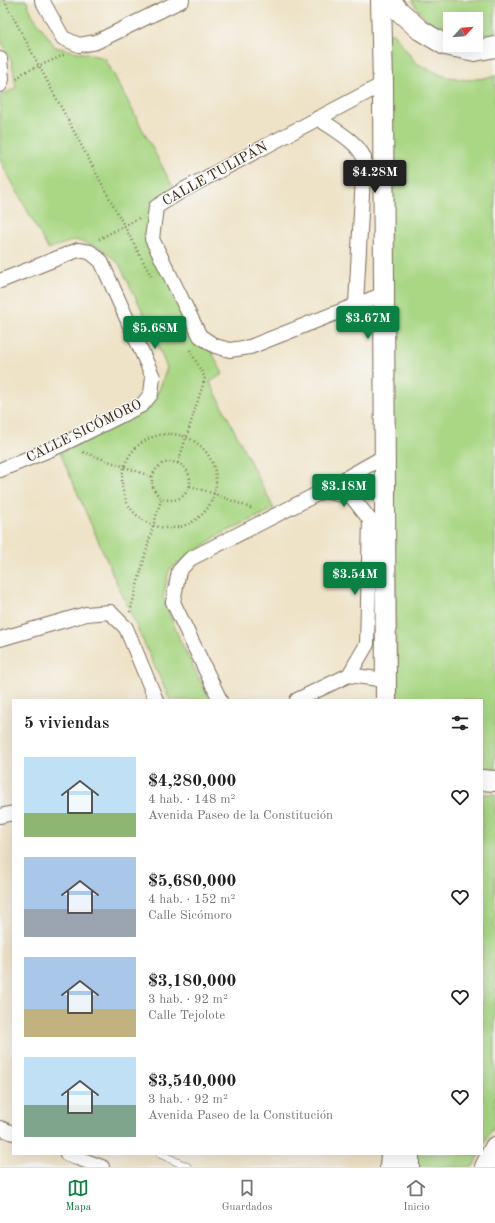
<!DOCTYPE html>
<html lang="es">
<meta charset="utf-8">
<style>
:root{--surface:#fff;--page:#f6f6f6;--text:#222;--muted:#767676;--line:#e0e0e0;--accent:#0b8043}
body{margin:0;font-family:"Old Standard TT",serif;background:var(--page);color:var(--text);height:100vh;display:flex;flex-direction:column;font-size:15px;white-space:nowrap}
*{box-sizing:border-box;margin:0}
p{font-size:13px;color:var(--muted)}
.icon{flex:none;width:22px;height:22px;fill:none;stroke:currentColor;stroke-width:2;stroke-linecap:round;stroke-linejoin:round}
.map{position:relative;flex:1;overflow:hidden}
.side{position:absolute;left:12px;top:699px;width:471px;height:456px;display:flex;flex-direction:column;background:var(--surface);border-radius:0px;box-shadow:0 4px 16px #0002}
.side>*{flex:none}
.needle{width:26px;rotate:64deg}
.controls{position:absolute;left:443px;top:12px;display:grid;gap:8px}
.controls a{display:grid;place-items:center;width:40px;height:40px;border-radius:0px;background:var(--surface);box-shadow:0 4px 16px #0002;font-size:20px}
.price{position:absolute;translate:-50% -34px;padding:0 9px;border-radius:4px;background:var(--accent);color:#fff;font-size:13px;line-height:26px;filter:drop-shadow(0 1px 2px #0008)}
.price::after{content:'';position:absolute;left:50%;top:24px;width:12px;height:9px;margin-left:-6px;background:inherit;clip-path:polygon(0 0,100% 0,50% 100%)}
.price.on{background:#222;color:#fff}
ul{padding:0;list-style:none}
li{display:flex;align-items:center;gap:12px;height:100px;padding:0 12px}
li span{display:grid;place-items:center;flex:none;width:112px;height:80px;border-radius:0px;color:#555}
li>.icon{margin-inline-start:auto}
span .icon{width:48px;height:48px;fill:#fffc;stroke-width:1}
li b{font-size:17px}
h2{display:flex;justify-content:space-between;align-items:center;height:48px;padding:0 12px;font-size:17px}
.dock{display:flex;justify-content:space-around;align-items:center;height:56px;border-top:1px solid var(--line);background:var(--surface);font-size:11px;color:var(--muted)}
.dock a{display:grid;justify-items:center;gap:2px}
.dock .on{color:var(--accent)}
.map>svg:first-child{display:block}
.green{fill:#a9d784;stroke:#728051}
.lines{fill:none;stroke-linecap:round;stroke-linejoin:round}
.lane-casing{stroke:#7a6b59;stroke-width:8}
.street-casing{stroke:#7a6b59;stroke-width:16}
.secondary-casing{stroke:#7a6b59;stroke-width:22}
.path{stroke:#7a6b59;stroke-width:2.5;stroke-dasharray:1 3;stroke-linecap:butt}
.lane{stroke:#fff;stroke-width:7}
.street{stroke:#fff;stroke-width:14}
.secondary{stroke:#fff;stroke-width:20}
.labels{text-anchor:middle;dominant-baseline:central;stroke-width:3;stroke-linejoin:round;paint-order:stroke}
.street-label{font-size:14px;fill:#3b2a1e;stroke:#f6f6f2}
</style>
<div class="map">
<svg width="495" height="1167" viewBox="0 0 495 1167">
<rect width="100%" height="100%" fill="#f6f6f2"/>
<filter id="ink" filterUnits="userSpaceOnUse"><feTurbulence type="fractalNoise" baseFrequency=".025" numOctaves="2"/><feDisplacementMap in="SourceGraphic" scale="8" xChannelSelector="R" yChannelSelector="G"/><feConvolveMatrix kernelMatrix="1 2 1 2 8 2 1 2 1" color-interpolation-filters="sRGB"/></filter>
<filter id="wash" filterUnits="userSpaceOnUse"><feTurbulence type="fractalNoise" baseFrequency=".012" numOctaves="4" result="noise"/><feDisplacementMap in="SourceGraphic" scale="16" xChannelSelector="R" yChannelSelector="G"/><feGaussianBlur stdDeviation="0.9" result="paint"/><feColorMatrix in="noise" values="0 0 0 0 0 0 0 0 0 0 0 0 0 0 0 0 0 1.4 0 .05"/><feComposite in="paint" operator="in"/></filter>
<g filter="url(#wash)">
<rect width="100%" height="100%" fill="#efe3c7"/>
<path class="green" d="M0,0H26L32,14L55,47L105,58L173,187L161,203L152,235L223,374L210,382L274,509L217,536L169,570L163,598L180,640L210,700H170L115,579L60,453L96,435L158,393L167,368L147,320L119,264L101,248L75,240L48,249L0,160V96L16,88L12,62L0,38Z
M412,0H495V32L476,36V19H450V34C434,25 420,17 412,0Z
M393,33L416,63L443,76L467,80L493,77L495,75V771H482V700H397L386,36Z
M482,794H495V1123L482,1148Z
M416,1154H479L473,1167H416Z"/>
</g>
<g filter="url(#ink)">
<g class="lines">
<defs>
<path id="lane" d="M160,1154L188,1167"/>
<path id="street" d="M42,0L63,38L79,45L96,42L182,0
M0,59L2,79L0,85
M383,84L183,190L156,207L152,239L200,336L215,346L230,350L250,347L384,294
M318,118C333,129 357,141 364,158L356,304
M0,281L78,250L90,252L101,261L153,377L151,394L142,405L61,445L0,470
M323,491L352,497L370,520L367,644L349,675
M0,639L86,614L110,612L126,628L156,700
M220,700L173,602L179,571L190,559L323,491L385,456
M297,700L349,675L385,680
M0,816L13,813
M0,1128L13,1133
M67,1154L102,1167"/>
<path id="secondary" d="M381,0L383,84L386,700
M391,0L397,9L420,30L445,45L475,51L495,47
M482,780L495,781
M409,1154V1167
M390,1167L391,1154
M485,1167L495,1147"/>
</defs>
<use href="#lane" class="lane-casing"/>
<use href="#street" class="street-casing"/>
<use href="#secondary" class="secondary-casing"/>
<path class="path" d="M4,0L152,278
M17,79L23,73L64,55
M99,239L139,218
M122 481a47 47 0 1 1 94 0a47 47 0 1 1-94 0Z
M83,452L153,477
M152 481a19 19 0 1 1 38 0a19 19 0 1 1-38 0Z
M178,463L205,378L189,348
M190,486L215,494L253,509
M130,612L153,526L162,497"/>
<use href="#lane" class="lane"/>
<use href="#street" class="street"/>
<use href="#secondary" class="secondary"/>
</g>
</g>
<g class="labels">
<g class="street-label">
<text transform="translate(215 174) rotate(-29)">CALLE TULIPÁN</text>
<text transform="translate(84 431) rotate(-26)">CALLE SICÓMORO</text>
</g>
</g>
</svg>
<div class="controls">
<a><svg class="needle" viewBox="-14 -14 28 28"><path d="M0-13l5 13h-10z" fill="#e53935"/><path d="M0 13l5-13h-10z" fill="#767676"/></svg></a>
</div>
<b class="price on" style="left:375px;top:194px">$4.28M</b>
<b class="price" style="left:368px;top:340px">$3.67M</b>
<b class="price" style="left:155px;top:350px">$5.68M</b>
<b class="price" style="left:344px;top:508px">$3.18M</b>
<b class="price" style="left:355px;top:596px">$3.54M</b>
<section class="side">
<h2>5 viviendas<svg class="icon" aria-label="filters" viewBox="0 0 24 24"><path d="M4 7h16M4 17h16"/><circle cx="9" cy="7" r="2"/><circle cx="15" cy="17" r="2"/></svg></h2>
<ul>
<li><span style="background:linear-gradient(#bfe0f5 70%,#8fb573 0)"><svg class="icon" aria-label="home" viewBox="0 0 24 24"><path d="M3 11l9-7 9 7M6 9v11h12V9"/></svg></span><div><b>$4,280,000</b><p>4 hab. · 148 m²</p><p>Avenida Paseo de la Constitución</p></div><svg class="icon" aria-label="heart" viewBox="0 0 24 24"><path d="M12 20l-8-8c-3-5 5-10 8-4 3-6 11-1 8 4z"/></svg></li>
<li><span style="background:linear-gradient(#a9c7e8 65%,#9aa5b1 0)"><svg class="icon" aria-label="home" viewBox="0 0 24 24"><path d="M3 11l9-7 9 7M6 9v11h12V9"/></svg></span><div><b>$5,680,000</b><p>4 hab. · 152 m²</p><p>Calle Sicómoro</p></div><svg class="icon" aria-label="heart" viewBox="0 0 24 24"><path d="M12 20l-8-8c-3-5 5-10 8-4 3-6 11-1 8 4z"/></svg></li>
<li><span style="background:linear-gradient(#a9c7e8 65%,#c2b280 0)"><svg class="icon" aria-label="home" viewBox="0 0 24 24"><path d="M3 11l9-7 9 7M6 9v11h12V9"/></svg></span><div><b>$3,180,000</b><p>3 hab. · 92 m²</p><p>Calle Tejolote</p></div><svg class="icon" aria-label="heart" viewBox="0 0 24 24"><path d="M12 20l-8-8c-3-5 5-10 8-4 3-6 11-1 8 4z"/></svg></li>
<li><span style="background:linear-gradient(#bfe0f5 60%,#7fa58c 0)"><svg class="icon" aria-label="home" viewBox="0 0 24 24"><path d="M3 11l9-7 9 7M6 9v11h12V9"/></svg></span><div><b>$3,540,000</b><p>3 hab. · 92 m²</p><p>Avenida Paseo de la Constitución</p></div><svg class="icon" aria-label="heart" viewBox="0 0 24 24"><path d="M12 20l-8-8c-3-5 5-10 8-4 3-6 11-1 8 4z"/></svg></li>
</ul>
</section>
</div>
<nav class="dock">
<a class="on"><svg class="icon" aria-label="map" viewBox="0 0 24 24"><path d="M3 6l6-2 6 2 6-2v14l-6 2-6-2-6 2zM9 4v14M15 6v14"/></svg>Mapa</a>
<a><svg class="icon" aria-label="saved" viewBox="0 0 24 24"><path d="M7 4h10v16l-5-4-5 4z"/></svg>Guardados</a>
<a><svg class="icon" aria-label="home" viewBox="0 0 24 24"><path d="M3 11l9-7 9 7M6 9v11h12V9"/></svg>Inicio</a>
</nav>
